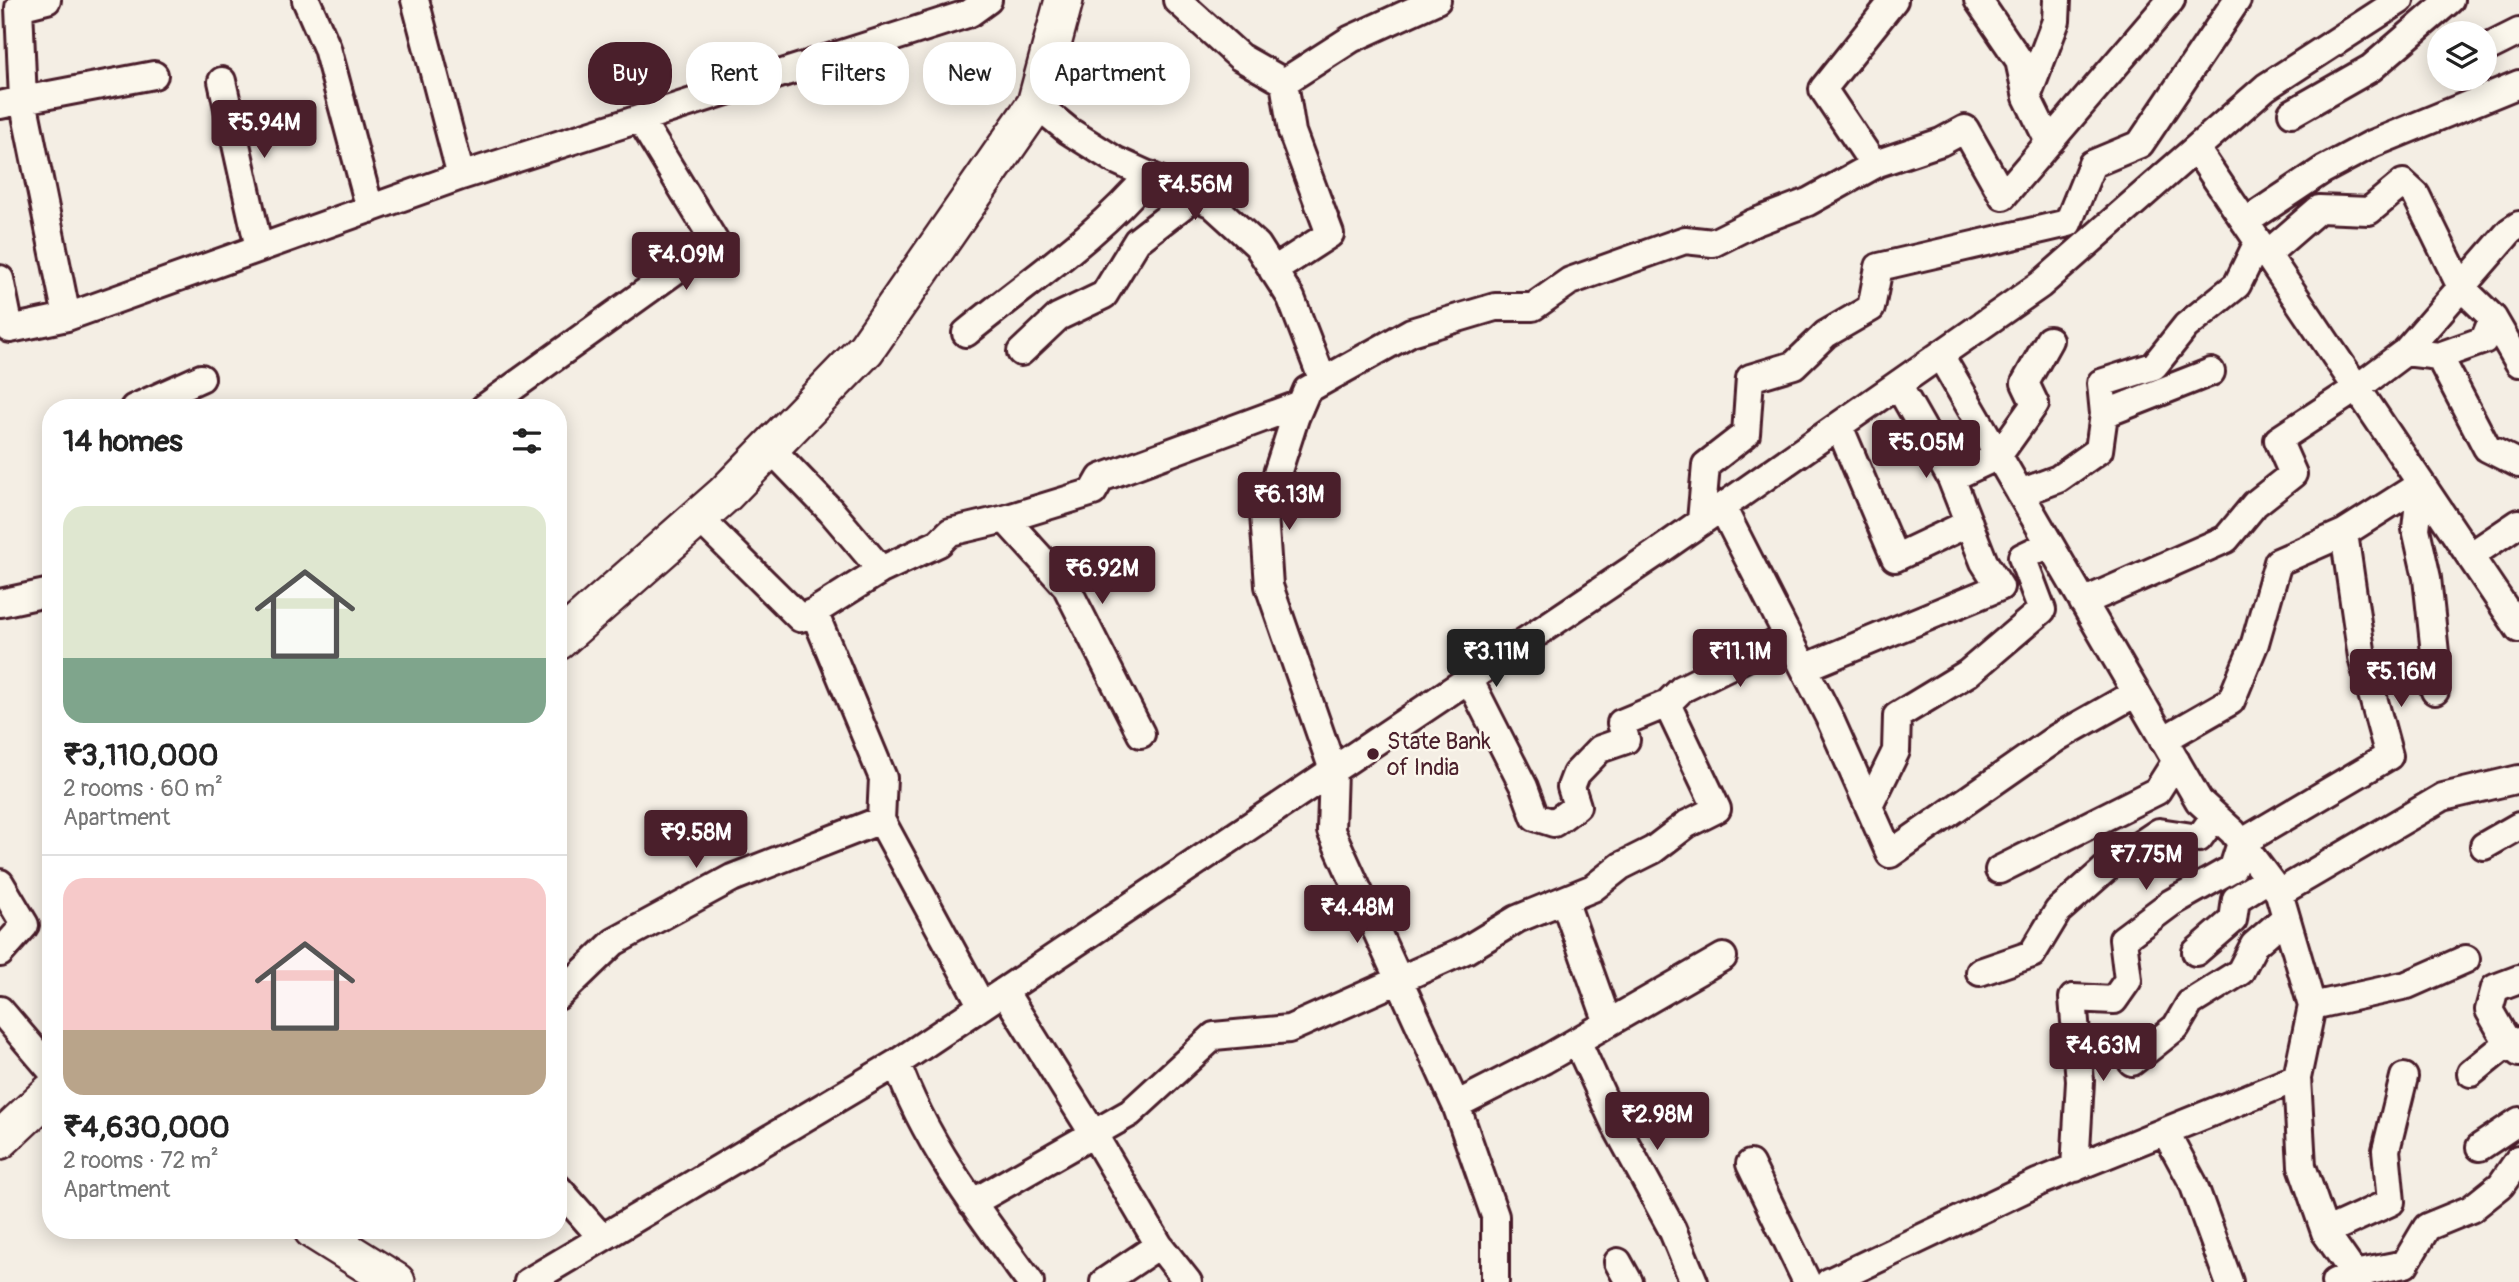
<!DOCTYPE html>
<meta charset="utf-8">
<style>
:root{--surface:#fff;--page:#f2f2f2;--text:#222;--muted:#767676;--line:#e0e0e0;--accent:#4a1f2b}
body{margin:0;font-family:Pangolin,sans-serif;background:var(--page);color:var(--text);height:100vh;display:flex;flex-direction:column;font-size:26px;white-space:nowrap}
*{box-sizing:border-box;margin:0}
p{font-size:23px;color:var(--muted)}
.icon{flex:none;width:38px;height:38px;fill:none;stroke:currentColor;stroke-width:2;stroke-linecap:round;stroke-linejoin:round}
.map{position:relative;flex:1;overflow:hidden}
.panel{position:absolute;left:42px;top:399px;width:525px;height:840px;display:flex;flex-direction:column;background:var(--surface);border-radius:28px;box-shadow:0 4px 18px #0003}
.panel>*{flex:none}
.banner{position:absolute;left:588px;top:42px;width:665px;height:63px;display:flex;gap:14px}
.buttons{position:absolute;left:2427px;top:21px;display:grid;gap:14px}
.buttons a{display:grid;place-items:center;width:70px;height:70px;border-radius:50%;background:var(--surface);box-shadow:0 4px 18px #0003;font-size:35px}
.price{position:absolute;translate:-50% -60px;padding:0 16px;border-radius:7px;background:var(--accent);color:#fff;font-size:23px;line-height:46px;filter:drop-shadow(0 2px 4px #0008)}
.price::after{content:'';position:absolute;left:50%;top:42px;width:21px;height:16px;margin-left:-10px;background:inherit;clip-path:polygon(0 0,100% 0,50% 100%)}
.price.on{background:#222;color:#fff}
ul{padding:0;list-style:none}
li{display:grid;align-content:center;gap:14px;height:371px;padding:0 21px}
li+li{border-top:2px solid var(--line)}
li span{display:grid;place-items:center;height:217px;border-radius:21px;color:#555}
li>.icon{margin-inline-start:auto}
span .icon{width:126px;height:126px;fill:#fffc;stroke-width:1}
li b{font-size:30px}
h2{display:flex;justify-content:space-between;align-items:center;height:84px;padding:0 21px;font-size:30px}
.chip{padding:0 24px;border-radius:28px;background:var(--surface);box-shadow:0 4px 18px #0003;font-size:24px;line-height:63px}
.chip.on{background:var(--accent);color:#fff}
.map>svg:first-child{display:block}
.lines{fill:none;stroke-linecap:round;stroke-linejoin:round}
.street-casing{stroke:#4a1f2b;stroke-width:32}
.secondary-casing{stroke:#4a1f2b;stroke-width:42}
.street{stroke:#fbf7ec;stroke-width:26}
.secondary{stroke:#fbf7ec;stroke-width:37}
.poi-dot{fill:#4a1f2b;stroke:#fbf7ec;stroke-width:2.5}
.labels{text-anchor:middle;dominant-baseline:central;stroke-width:5;stroke-linejoin:round;paint-order:stroke}
.poi-label{font-size:23px;fill:#4a1f2b;stroke:#fbf7ec;text-anchor:start}
</style>
<div class="map">
<svg width="2519" height="1282" viewBox="0 0 2519 1282">
<rect width="100%" height="100%" fill="#f4eee4"/>
<filter id="ink" filterUnits="userSpaceOnUse"><feTurbulence type="fractalNoise" baseFrequency=".0143" numOctaves="2"/><feDisplacementMap in="SourceGraphic" scale="14" xChannelSelector="R" yChannelSelector="G"/><feConvolveMatrix kernelMatrix="1 2 1 2 8 2 1 2 1" color-interpolation-filters="sRGB"/></filter>
<g filter="url(#ink)">
<g class="lines">
<defs>
<path id="street" d="M47,0L19,7L23,100L154,75
M306,0L327,48L370,209
M415,0L461,176
M1177,0L1240,57L1284,82L1292,132L1330,234L1273,271
M1978,0L2019,60L2027,97L2049,142
M2485,49L2519,32
M222,81L259,248
M1284,82L1351,39L1437,0
M2027,97L2056,21L2057,0
M1036,104L1069,131L1115,160L1212,204L1257,245L1291,298L1323,381
M0,105L23,100L67,317L461,176L970,13L988,0
M2292,113L2371,68L2450,0
M2196,149L2519,629
M1874,165L1823,89L1894,0
M2245,222L2323,170L2372,144L2519,84
M2267,254L2319,209L2369,211L2403,183L2416,195L2461,287L2493,318L2484,340L2439,356L2405,352
M0,279L10,329L67,317
M2493,318L2519,363
M966,333C1030,280 1095,239 1149,175
M1021,352L1058,317L1104,295L1137,241L1195,196
M1940,355L2199,801L2233,832L2279,893L2312,1006L2297,1078L2302,1166L2325,1232L2360,1282
M2439,356L2487,448L2519,464
M1898,385L1951,478L1998,456L2035,404L2025,383L2049,340
M134,408L201,378
M484,408L715,242L640,119
M2104,414L2211,372
M1839,426L1895,558L1969,523
M770,448L831,511L881,570L814,612
M2421,484L2416,529L2427,578L2435,653V691
M2020,493L2058,479L2099,450L2104,414L2101,383L2154,366L2186,326L2237,285L2258,242
M1722,507L1829,717L1890,854L2058,737L2136,693
M698,517L800,618L814,612L883,778L881,820L982,1006
M1005,519L1066,586L1141,734
M1701,521L1706,465L1746,434L1750,378L1794,365L1826,334L1871,308L1879,267L2068,223L2092,164L2140,144L2237,0
M2470,556L2519,523
M881,570L939,543L950,532L1005,519L1093,492L1101,478L1301,404
M2083,602L2226,539L2255,504L2293,474L2278,440L2357,388L2405,352L2510,231L2519,225
M0,603L51,592
M1804,668L2000,587L1984,562L1951,478
M1469,679L1524,787L1535,817L1554,823L1577,806L1571,787L1576,774L1600,749L1626,740L1621,723L1667,704L1682,689L1788,637
M2163,740L2231,701L2255,643L2278,562L2344,533
M1869,806L1896,751L1897,716L1968,673L2042,610L2022,557L2049,544
M2484,846L2519,826
M1999,870L2157,791L2176,761
M0,883L25,925L0,953
M2279,893L2443,797L2519,779
M1564,900L1608,1023
M2196,952L2233,920L2236,899L2268,879
M1980,972L2032,954L2058,911L2111,864L2159,832L2199,838L2215,816
M2519,979L2495,988L2489,1010L2508,1043L2519,1053
M1004,991L1093,1133L1159,1245L1104,1282
M558,996L614,942L732,878L881,820
M2312,1006L2407,985L2466,959
M0,1010L51,1070
M1577,1041L1616,1126L1672,1229L1694,1282
M2132,1062L2176,1027L2190,1003L2240,972L2254,945L2286,917
M897,1063C923,1140 982,1217 1030,1282
M2471,1073L2508,1043L2519,1041
M1456,1105L1544,1060L1723,957
M2165,1131L2193,1183L2229,1282
M2480,1147L2519,1121
M1750,1164L1807,1282
M2075,1168L2080,1081L2073,998L2114,1000L2128,980L2123,939L2171,903L2233,868L2241,843L2389,756L2362,657L2344,533L2421,484
M558,1188L602,1238
M972,1203L1130,1113L1214,1036L1289,1029L1466,950L1517,919L1593,888L1621,866L1653,850L1687,824L1717,809L1667,704
M2325,1232L2391,1202L2386,1150L2404,1077
M1159,1245L1188,1282
M1618,1262L1629,1282
M528,1282L897,1063L1655,554L2040,285L2266,87L2400,0
M1495,1282V1216L1456,1105L1331,831L1333,770L1269,586L1264,514L1295,418L1307,390L1411,332L1495,307H1533L1570,281L1685,240L1713,243L1753,223L1808,202L1878,163L1941,142L1965,129L2003,196L2171,0
M1829,1282L2039,1182L2297,1078
M2335,1282L2354,1274L2405,1264L2427,1227L2471,1209L2501,1185L2519,1159"/>
<path id="secondary" d="M558,641L725,494L866,349L1036,104L1064,0
M0,1140L51,1092
M313,1230L396,1282"/>
</defs>
<use href="#street" class="street-casing"/>
<use href="#secondary" class="secondary-casing"/>
<use href="#street" class="street"/>
<use href="#secondary" class="secondary"/>
</g>
</g>
<circle class="poi-dot" cx="1373" cy="754" r="7"/>
<g class="labels">
<g class="poi-label">
<text x="1387" y="741">State Bank<tspan x="1387" dy="26">of India</tspan></text>
</g>
</g>
</svg>
<div class="buttons">
<a><svg class="icon" aria-label="layers" viewBox="0 0 24 24"><path d="M12 4l9 5-9 5-9-5zM3 14l9 5 9-5"/></svg></a>
</div>
<b class="price" style="left:264px;top:160px">₹5.94M</b>
<b class="price" style="left:1195px;top:222px">₹4.56M</b>
<b class="price" style="left:686px;top:292px">₹4.09M</b>
<b class="price" style="left:1926px;top:480px">₹5.05M</b>
<b class="price" style="left:1289px;top:532px">₹6.13M</b>
<b class="price" style="left:1102px;top:606px">₹6.92M</b>
<b class="price on" style="left:1496px;top:689px">₹3.11M</b>
<b class="price" style="left:1740px;top:689px">₹11.1M</b>
<b class="price" style="left:2401px;top:709px">₹5.16M</b>
<b class="price" style="left:696px;top:870px">₹9.58M</b>
<b class="price" style="left:2146px;top:892px">₹7.75M</b>
<b class="price" style="left:1357px;top:945px">₹4.48M</b>
<b class="price" style="left:2103px;top:1083px">₹4.63M</b>
<b class="price" style="left:1657px;top:1152px">₹2.98M</b>
<div class="banner">
<a class="chip on">Buy</a>
<a class="chip">Rent</a>
<a class="chip">Filters</a>
<a class="chip">New</a>
<a class="chip">Apartment</a>
</div>
<section class="panel">
<h2>14 homes<svg class="icon" aria-label="filters" viewBox="0 0 24 24"><path d="M4 7h16M4 17h16"/><circle cx="9" cy="7" r="2"/><circle cx="15" cy="17" r="2"/></svg></h2>
<ul>
<li><span style="background:linear-gradient(#dfe7d0 70%,#7fa58c 0)"><svg class="icon" aria-label="home" viewBox="0 0 24 24"><path d="M3 11l9-7 9 7M6 9v11h12V9"/></svg></span><div><b>₹3,110,000</b><p>2 rooms · 60 m²</p><p>Apartment</p></div></li>
<li><span style="background:linear-gradient(#f6c9c9 70%,#b9a48a 0)"><svg class="icon" aria-label="home" viewBox="0 0 24 24"><path d="M3 11l9-7 9 7M6 9v11h12V9"/></svg></span><div><b>₹4,630,000</b><p>2 rooms · 72 m²</p><p>Apartment</p></div></li>
</ul>
</section>
</div>
